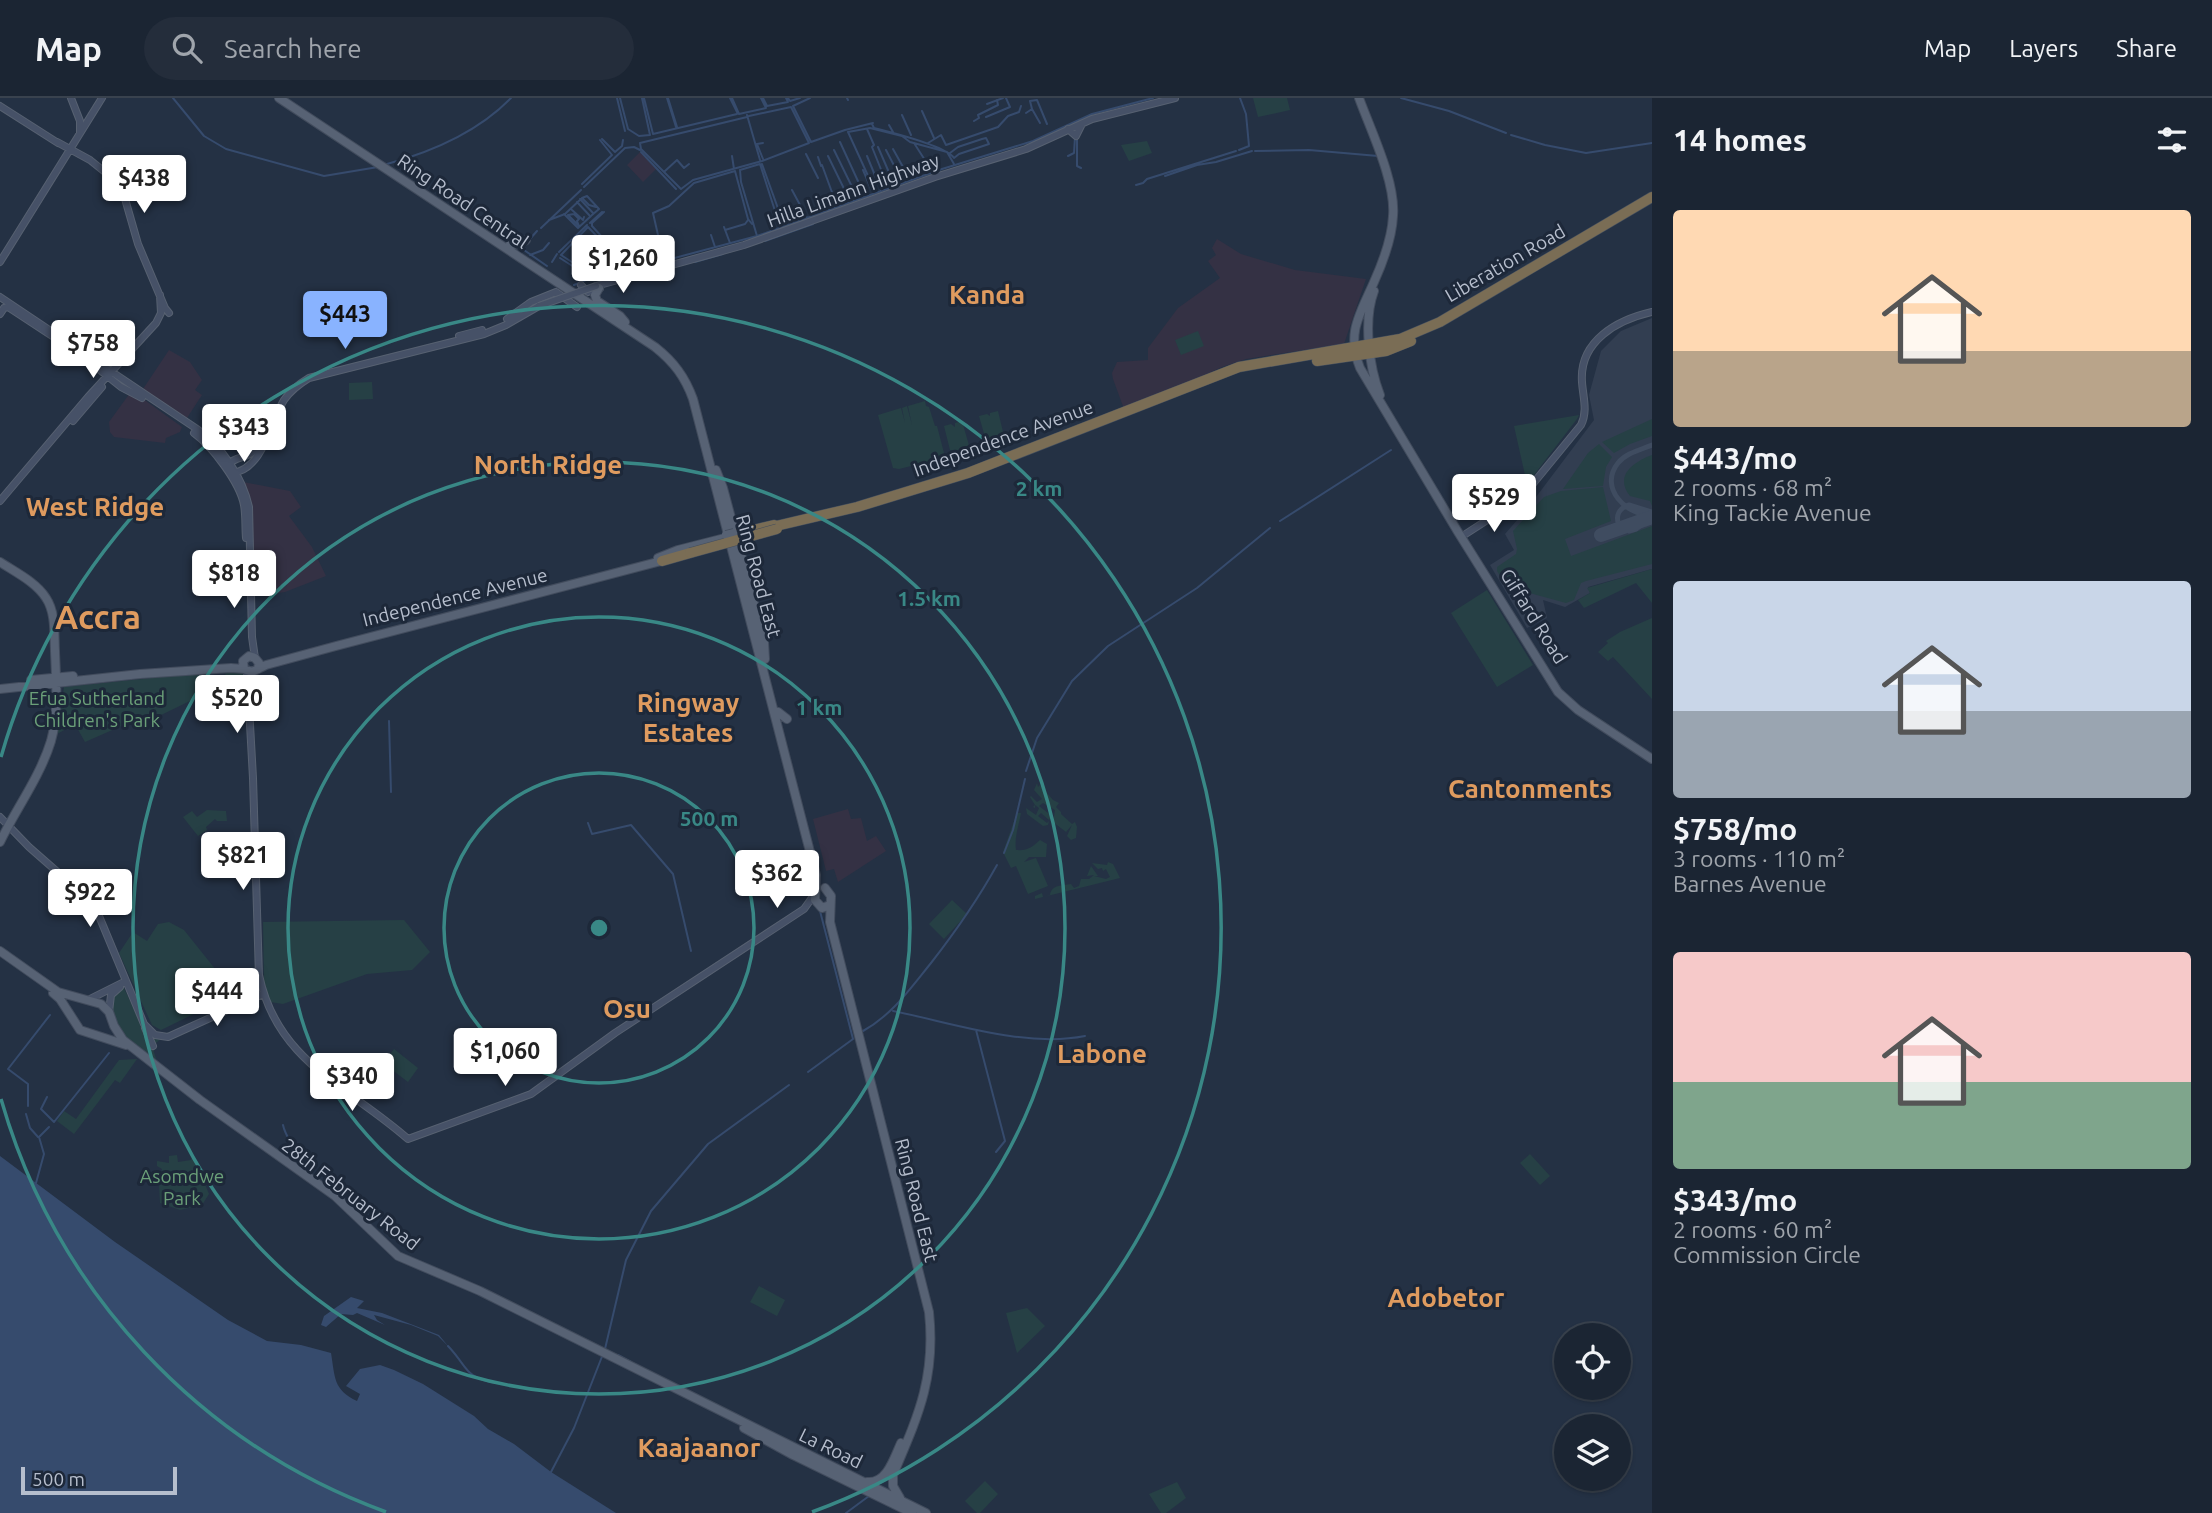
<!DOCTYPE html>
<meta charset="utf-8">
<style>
:root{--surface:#1b2533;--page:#242d3b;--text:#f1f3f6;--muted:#a0a5ac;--line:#39424e;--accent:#89b3ff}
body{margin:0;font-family:Ubuntu,sans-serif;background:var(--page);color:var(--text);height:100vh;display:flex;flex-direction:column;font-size:26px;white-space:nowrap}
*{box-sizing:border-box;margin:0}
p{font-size:23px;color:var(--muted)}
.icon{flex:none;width:38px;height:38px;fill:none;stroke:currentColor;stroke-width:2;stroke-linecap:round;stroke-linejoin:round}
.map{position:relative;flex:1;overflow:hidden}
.panel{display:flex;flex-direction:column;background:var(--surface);width:560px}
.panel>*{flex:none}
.tools{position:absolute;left:1554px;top:1225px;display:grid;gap:14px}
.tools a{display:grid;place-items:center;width:77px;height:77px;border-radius:50%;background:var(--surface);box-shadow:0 2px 5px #0004,0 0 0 2px var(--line);font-size:35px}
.scale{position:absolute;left:21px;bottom:18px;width:156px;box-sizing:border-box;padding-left:7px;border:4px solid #b6becd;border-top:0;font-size:19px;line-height:24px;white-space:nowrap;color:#b6becd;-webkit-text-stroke:5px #1d2839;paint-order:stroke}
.price{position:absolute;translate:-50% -60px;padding:0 16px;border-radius:7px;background:#fff;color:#222;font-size:23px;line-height:46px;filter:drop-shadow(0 2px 4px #0008)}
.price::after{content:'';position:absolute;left:50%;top:42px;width:21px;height:16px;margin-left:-10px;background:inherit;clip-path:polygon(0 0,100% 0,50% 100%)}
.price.active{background:var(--accent);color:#111}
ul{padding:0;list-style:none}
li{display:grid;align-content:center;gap:14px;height:371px;padding:0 21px}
li span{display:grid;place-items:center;height:217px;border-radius:7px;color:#555}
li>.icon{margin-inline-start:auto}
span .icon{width:126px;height:126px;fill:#fffc;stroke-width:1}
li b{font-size:30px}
h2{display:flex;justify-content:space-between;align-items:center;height:84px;padding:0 21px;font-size:30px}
header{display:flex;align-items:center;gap:42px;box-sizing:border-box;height:98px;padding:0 35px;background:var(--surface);border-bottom:2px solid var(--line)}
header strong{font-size:33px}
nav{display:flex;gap:38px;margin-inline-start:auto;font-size:24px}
.search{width:490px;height:63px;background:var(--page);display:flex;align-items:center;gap:18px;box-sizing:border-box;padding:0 24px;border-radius:38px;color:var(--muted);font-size:26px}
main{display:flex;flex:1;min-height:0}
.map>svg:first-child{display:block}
.medical{fill:#343144}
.airport{fill:#323e51}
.green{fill:#264045}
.water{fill:#364b6d}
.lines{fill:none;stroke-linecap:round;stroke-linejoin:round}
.stream{stroke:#364b6d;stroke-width:2}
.taxiway{stroke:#3f4c60;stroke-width:5}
.runway{stroke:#3f4c60;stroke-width:14}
.secondary-casing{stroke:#576171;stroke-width:8}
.primary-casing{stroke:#424c5d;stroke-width:10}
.highway-casing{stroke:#434e5e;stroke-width:11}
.secondary{stroke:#465167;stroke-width:6}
.primary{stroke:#576274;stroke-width:8}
.highway{stroke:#7a6d55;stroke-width:10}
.secondary-bridge-casing{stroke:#576171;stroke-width:8;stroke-linecap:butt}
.primary-bridge-casing{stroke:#424c5d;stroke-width:10;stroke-linecap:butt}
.highway-bridge-casing{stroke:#434e5e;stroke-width:11;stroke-linecap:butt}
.secondary-bridge{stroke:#465167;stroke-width:6}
.primary-bridge{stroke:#576274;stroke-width:8}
.highway-bridge{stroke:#7a6d55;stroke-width:10}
.ring{fill:none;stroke:#398886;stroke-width:3.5}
.labels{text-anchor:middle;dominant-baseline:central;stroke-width:6;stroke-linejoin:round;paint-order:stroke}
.street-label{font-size:19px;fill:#b6becd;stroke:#1d2839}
.park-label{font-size:19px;fill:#6ba079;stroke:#1d2839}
.district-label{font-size:26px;font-weight:bold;fill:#df9b5f;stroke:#1d2839}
.town-label{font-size:33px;font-weight:bold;fill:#df9b5f;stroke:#1d2839}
.centre{fill:#398886;stroke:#1d2839;stroke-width:3.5}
.ring-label{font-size:21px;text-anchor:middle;font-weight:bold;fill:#398886;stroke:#1d2839;stroke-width:6;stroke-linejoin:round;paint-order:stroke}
</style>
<header>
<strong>Map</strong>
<div class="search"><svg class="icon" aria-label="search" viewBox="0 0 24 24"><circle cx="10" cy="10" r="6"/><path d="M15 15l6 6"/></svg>Search here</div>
<nav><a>Map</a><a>Layers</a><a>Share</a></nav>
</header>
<main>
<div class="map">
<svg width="1652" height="1415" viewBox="0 0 1652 1415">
<rect width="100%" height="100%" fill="#243144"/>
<path class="medical" d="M640,54L656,71L643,84L627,67Z
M1217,141L1241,156L1295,172L1366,181L1344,246L1246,261L1222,269L1162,297L1124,311L1113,281L1112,275L1117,264L1148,262V250L1178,210L1220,180L1208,163L1216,157L1212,150Z
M169,252L190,264L202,282L195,292L202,297L187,320L143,291Z
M130,295L146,303L182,329L180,334L166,340L165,345L114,339L110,334L109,324Z
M243,384L290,393L301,409L289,418L312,449L326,478L285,494L264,497L254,493Z
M848,711L851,721L861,720L867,743L876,738L886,753L838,784L834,771L826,773L813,721Z"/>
<path class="airport" d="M1652,220V471L1588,489L1590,495L1565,509L1543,502L1547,520L1527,530L1490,467L1514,452L1505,436L1530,407L1594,322L1589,297L1601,253L1621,233Z"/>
<path class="green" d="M1253,0H1287L1290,12L1258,19Z
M1147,43L1152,55L1129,63L1121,47Z
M1198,233L1204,248L1181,257L1175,242Z
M372,284L373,301L349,302V285Z
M925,303L926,308L929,309L935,328H937L944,355L939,361L899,371L893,370L878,317L901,310L905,325L902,310L907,308L912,327L908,308Z
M998,313L1004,338L1001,342L987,346L979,318L987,316L990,318V315Z
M1579,317L1577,321L1527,386L1514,328Z
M1652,321V338L1630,346L1614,355L1602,344Z
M962,323L970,351L954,355L950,352L944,328L951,326L955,329V325Z
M1599,346L1612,359L1606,369L1603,388L1563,391L1588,355Z
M1652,357V408L1650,403L1630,398C1614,378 1633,364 1652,357Z
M1603,389L1611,423L1565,441L1571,458L1652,428V466L1586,483L1581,485L1574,502L1566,505L1507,489L1497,473V469L1516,456L1517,451L1513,433L1544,399L1561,393Z
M1652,471V505L1636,485L1584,510L1578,502L1590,495L1587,490Z
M1487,492L1533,567L1497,589L1451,515Z
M1652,520V601L1613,559L1608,563L1598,554L1608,545L1606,543L1620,534Z
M225,574H241L245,577L247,594L231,592L228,589Z
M201,575L203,600L194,601L159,618L142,619L85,644L75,626L57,636L64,589Z
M1037,685L1038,689L1040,687L1053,702L1059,705L1056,709L1061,714V716L1072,726L1075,724L1077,729L1076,740L1071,742L1067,738L1072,727L1066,734L1053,724L1055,712L1043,705L1039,708L1052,718L1049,722L1041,715L1038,718L1047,725L1049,723L1048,727L1043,728L1027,716L1026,710L1036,717L1039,710L1035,707V710L1033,709L1035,707L1030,699L1031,698L1037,704L1042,701L1034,692Z
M207,712L226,713L227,723H217L215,721L206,729L207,732L198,738L183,719L192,713L197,719Z
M1017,715H1021C1019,727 1014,740 1016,752C1028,753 1032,749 1040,742L1047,746L1046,759H1029L1024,764L1036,760L1048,788L1028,796L1016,768L1011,770L1003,754Z
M1108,764L1113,766L1120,780L1035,801V798L1042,795L1043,799L1050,797C1052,786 1062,788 1071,786L1074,790L1079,788L1081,781H1089L1094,777L1087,778L1091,768L1098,778H1094L1106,781L1110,779L1106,771L1103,773L1102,770L1098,771L1092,765L1107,767Z
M952,802L967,816L944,841L929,826Z
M404,822L430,854L412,872L367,876L283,906L270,904L264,885L263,824Z
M169,824L184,832L216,872L220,884L200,913L161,932L152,927L119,855L133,834L147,843L158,826Z
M124,890L143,931L161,941L152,948L158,967C134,947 113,935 111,902L118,892Z
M394,951L418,970L408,984L383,965Z
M137,961L120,985L115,982L74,1036L57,1023L64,1013L76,1021L119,962Z
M1530,1056L1550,1078L1540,1087L1520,1065Z
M177,1057L178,1064L191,1062L193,1057L209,1096L202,1107L180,1112L160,1105L159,1085L162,1071L157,1068V1063L169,1065V1058Z
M759,1188L785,1202L777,1218L750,1204Z
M1027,1210L1045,1228L1017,1255L1006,1215Z
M985,1383L998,1396L980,1415H977L965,1403Z
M1177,1384L1186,1400L1166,1415H1161L1149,1396Z"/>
<path class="water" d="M0,1058L115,1144L228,1222L267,1243L301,1247L331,1255C335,1279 333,1292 357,1303L360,1296L346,1288L360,1271L380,1267L394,1272L423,1286L474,1318L488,1331L514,1346L551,1374L616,1415H0Z
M351,1199L364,1203L357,1210L382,1215L439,1237L448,1248L438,1238L411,1227L374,1217L377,1222L385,1227L357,1215L353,1217L341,1216L326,1229L321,1227L324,1218Z"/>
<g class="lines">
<path class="stream" d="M173,0L204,38L226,51L324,78L378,69
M617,0L625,33
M620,0L628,31L639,38L650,37L642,0
M644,0L653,36L737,16
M667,0L676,29
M668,0L677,29
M730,0L737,14
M732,0L739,16L766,10L761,0
M763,0L767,8L788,4L786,0
M788,0L790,3L800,0
M810,0L793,8L811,44L845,32L873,25
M847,0L848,2
M1401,0L1449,13L1506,35
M987,6L1003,0
M1032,11L1040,25
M922,13L934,40
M1026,15L1032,11L1030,3L1037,2L1047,26
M747,17L760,62
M902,17L911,37
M747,19L640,45L641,51L681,91L693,82L762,63L809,45L791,9L749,18
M986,19L1010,9L1006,0
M974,23L979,20L978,17L998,7L997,2
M872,26L874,30C890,34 946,48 954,60L959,56L989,46L986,40L982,41L958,49L950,55
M889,27L893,34
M867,31L874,47L872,49L888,89
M1511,37L1545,47L1586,55L1652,45
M1077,39V68L1081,70
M602,41L615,54L622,48L623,42
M840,44L863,94
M928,45L941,37L946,47L998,29L1008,18L1019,14L1021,8
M878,49L894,86
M893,51L908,78
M834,52L856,97
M886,52L901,81
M1239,52L1249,48L1246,16L1240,0
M1255,53L1309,52L1378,58
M641,54L676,91
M806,56L818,80
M732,58L734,71
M828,58L850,103
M867,58L881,92
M1068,58L1074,55L1075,39
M818,59L821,68
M763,61L757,46L763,45
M387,66C431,54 478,34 511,0
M762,66L784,127
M822,67L837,108
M863,72L872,93
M665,73L677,62L684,70L689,66
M1165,78L1197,67L1216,64L1252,53
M908,79L930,70L914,45
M582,86L612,57L600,42
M1136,87L1143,85L1147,81L1236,53
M584,89L625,50L634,49L640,52
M792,92L807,120
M875,93L848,34L870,30L902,38L910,44L947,54L954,66
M840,96L843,105
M582,100L589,107L596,109
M580,101L593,115
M577,104L590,118
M572,112L583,122L584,119
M604,114L592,125V128L612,150
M564,116L578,130L591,118
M790,116L793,125
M568,117L574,116L579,121L577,123L579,128
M568,117L579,128
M549,122L565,116L582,100L587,98L599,111L592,117
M590,125L602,114
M724,129L730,145
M541,130L581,92
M725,132L745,126L748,122
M658,137L653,115L669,108L694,85L735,73L748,121L752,126
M711,137L715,149
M757,138L741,84L740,72L760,66L776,116
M529,142L537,133
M765,143L813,126
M525,147L524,152L547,168
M615,149C614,156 615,169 622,174L757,138L942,71L1033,43L1092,16L1153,0
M616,149L652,139
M609,151L588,129L561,157L595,179L614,175
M559,154L587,127
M530,157L543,152L549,145
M560,160L591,180L574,187
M552,164L557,156
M695,164L723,156
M1280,423L1391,352
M389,623L391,694
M1026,673L1037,640L1072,583L1108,548L1197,490L1270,430
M588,725L592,736L631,727L673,776L691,853
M1004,755L1013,732L1025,681
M893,913C953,925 1025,950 1085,938
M976,932L1004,1039L1005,1043L996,1054
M863,933C892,917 910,891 931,865C956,833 977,803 997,767
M808,974L853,941L820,813
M47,999L41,1011L54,1024L109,955
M28,1008V986L8,971L50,917
M26,1016L30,1030L38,1039
M283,1027C286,1042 299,1052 299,1067
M36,1085L44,1056L39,1039L49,1029
M448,1248C469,1270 463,1279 496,1285
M605,1251L626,1162L651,1113L708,1046L789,987
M618,1257L631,1264
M551,1374L574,1330L603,1256
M846,1415L869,1398"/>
<path class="taxiway" d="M1652,347C1640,352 1626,355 1618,365C1598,390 1627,418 1652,417
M1652,419L1636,431L1629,433L1619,427C1615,418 1619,410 1629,407L1652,414"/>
<path class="runway" d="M1601,437L1652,419"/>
<defs>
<path id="secondary" d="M71,0L80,23V35
M0,8L58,45
M1068,31L1076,38L1082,26
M57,44L90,62L121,87L138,146L165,210L169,215
M0,164L102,0
M581,187L588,194L600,190
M596,188L744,147L935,79L1026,51L1092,21L1175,0
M0,199L197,331C222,349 242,378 249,409L252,539L255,560
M0,216L4,210L8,209L81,257L121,289L142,300
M507,221L531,204L556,194L577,209
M459,238L482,232
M73,323L102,289
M194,335C212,348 240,385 244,407C246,418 245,429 246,440
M227,368C236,356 249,363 260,346
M231,375C263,373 271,323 284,302C291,292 299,286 309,280L484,236L506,227L539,208
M0,403L88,299L156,225L161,215L160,197
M1461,439L1512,406L1527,393L1581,327C1588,313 1583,299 1582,284C1579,243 1617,222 1652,214
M247,573L253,680L259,879
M0,719L29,749L94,806L144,926L155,937L168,939L263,896
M259,877C277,964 348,988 408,1041L531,996L615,935L804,811L814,797
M90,901L126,883
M109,914L111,897L120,889
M145,930L153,948"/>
<path id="primary" d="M279,0L655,249C674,264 685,279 693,301L816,777L815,802L822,810L830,807
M1359,0C1371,33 1396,84 1393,118C1392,140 1383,164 1374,184C1360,216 1346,235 1360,270L1458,434L1558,594L1578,612L1652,661
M510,147L520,146L526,142
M599,190L595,197L597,203L620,218L625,224
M1374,193C1363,222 1369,269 1380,297
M716,372L723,390L735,435
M738,445L764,544L765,561
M658,460L678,452L725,440
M0,464C15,474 36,484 46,500C56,515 54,536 55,553C56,583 59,614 51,643C40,679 16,711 0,744
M258,571L259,565L255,560L249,558L243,563L244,571L252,574L266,567L336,548L665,462
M31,582L73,578
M0,591L140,576L231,570L244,571
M778,614L787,621
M825,790L831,798L830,824L929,1214C936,1280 918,1318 893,1377V1388L900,1400
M0,853L58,894L101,906L109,914L114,928L123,942L200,1002L335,1098L398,1158L480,1193L926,1415
M53,895L60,901L80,932L126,947
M744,1330L793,1357L912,1415
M867,1384C887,1386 894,1360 901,1345"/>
<path id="highway" d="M1317,263L1386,253L1411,243
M776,428L857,409L968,375L1239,269L1400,241L1440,224L1652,99
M737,436L774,427
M662,463L690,455"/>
</defs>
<use href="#secondary" class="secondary-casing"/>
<use href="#primary" class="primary-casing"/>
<use href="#highway" class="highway-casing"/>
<use href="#secondary" class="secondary"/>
<use href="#primary" class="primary"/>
<use href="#highway" class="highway"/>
<defs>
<path id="secondary-bridge" d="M539,208L596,188"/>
<path id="primary-bridge" d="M726,437L734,435"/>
<path id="highway-bridge" d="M690,455L777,431"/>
</defs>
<use href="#secondary-bridge" class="secondary-bridge-casing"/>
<use href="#primary-bridge" class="primary-bridge-casing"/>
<use href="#highway-bridge" class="highway-bridge-casing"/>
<use href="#secondary-bridge" class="secondary-bridge"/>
<use href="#primary-bridge" class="primary-bridge"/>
<use href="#highway-bridge" class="highway-bridge"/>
</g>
<g class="ring">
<circle cx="599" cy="830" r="155"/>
<circle cx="599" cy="830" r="311"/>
<circle cx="599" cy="830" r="466"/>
<path d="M386 1414A622 622 0 0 1 1 1001M1 659A622 622 0 1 1 812 1414"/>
</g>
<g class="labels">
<g class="street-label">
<text transform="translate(853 92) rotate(-20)">Hilla Limann Highway</text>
<text transform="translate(463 103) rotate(34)">Ring Road Central</text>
<text transform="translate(1505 165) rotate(-30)">Liberation Road</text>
<text transform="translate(1003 340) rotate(-20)">Independence Avenue</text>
<text transform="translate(759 478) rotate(75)">Ring Road East</text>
<text transform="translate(455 499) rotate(-14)">Independence Avenue</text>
<text transform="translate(1534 518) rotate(58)">Giffard Road</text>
<text transform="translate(351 1096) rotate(38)">28th February Road</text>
<text transform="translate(917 1102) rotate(76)">Ring Road East</text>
<text transform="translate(831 1350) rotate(26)">La Road</text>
</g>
<g class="park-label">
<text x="97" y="600">Efua Sutherland<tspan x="97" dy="22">Children's Park</tspan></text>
<text x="182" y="1078">Asomdwe<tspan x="182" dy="22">Park</tspan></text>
</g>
<g class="district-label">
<text x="987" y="196">Kanda</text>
<text x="548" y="366">North Ridge</text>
<text x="95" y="408">West Ridge</text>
<text x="688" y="604">Ringway<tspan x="688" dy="30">Estates</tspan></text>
<text x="1530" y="690">Cantonments</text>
<text x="627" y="910">Osu</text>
<text x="1102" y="955">Labone</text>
<text x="1446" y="1199">Adobetor</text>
<text x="699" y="1349">Kaajaanor</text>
</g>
<g class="town-label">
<text x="98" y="518">Accra</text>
</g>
</g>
<circle cx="599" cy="830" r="10" class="centre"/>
<g class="ring-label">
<text x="1039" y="398">2 km</text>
<text x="929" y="508">1.5 km</text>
<text x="819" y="617">1 km</text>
<text x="709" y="728">500 m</text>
</g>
</svg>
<div class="tools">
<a><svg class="icon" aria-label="locate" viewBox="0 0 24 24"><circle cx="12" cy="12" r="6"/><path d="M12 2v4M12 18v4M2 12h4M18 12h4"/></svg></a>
<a><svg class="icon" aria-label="layers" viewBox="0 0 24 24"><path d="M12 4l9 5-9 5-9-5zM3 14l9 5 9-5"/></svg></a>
</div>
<div class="scale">500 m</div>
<b class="price" style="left:144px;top:117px">$438</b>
<b class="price" style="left:623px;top:197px">$1,260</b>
<b class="price active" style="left:345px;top:253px">$443</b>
<b class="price" style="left:93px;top:282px">$758</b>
<b class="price" style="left:244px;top:366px">$343</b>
<b class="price" style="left:1494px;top:436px">$529</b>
<b class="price" style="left:234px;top:512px">$818</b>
<b class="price" style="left:237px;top:637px">$520</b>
<b class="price" style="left:243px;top:794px">$821</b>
<b class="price" style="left:777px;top:812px">$362</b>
<b class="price" style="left:90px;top:831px">$922</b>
<b class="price" style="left:217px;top:930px">$444</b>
<b class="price" style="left:505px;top:990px">$1,060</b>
<b class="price" style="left:352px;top:1015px">$340</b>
</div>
<section class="panel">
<h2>14 homes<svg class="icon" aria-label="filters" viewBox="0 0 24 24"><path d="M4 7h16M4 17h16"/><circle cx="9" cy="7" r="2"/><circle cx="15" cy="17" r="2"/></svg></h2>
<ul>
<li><span style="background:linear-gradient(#ffd9b3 65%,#b9a48a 0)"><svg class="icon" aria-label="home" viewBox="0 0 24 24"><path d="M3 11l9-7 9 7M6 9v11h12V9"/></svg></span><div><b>$443/mo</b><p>2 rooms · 68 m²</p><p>King Tackie Avenue</p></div></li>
<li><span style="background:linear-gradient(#c9d6e8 60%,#9aa5b1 0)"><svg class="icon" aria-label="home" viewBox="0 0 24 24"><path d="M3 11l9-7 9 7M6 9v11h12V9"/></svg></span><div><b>$758/mo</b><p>3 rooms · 110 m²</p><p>Barnes Avenue</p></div></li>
<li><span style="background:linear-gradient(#f6c9c9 60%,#7fa58c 0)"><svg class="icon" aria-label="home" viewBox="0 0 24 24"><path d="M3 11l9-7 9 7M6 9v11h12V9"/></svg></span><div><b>$343/mo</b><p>2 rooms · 60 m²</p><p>Commission Circle</p></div></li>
</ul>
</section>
</main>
